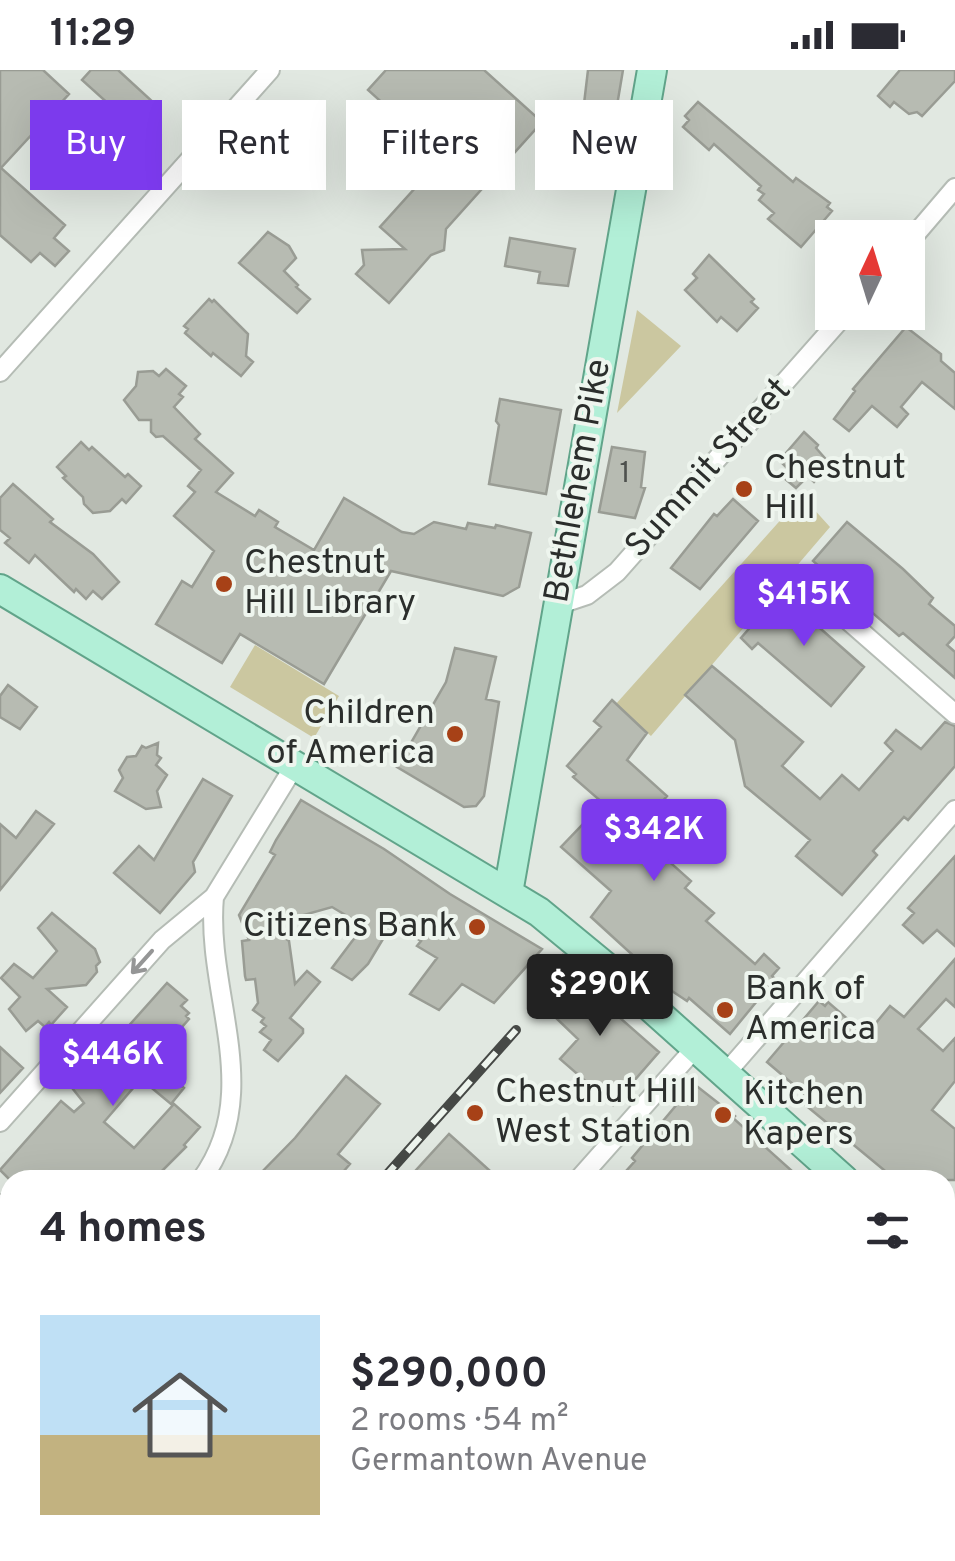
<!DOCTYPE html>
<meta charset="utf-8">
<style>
:root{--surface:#fff;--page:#f7f7f7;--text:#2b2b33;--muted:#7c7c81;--line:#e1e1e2;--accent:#7c3aed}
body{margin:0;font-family:Overpass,sans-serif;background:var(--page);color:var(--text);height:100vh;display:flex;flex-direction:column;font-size:38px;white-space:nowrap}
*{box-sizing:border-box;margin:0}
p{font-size:32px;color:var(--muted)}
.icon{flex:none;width:55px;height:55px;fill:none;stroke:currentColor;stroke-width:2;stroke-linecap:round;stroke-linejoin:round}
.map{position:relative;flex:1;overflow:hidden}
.sheet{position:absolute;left:0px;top:1100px;width:955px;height:392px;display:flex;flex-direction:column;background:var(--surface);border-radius:30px 30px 0 0;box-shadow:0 10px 40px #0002}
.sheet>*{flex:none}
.guide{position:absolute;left:30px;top:30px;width:895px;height:90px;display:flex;gap:20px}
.needle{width:65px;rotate:4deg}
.controls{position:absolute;left:815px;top:150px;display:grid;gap:20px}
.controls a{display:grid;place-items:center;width:110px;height:110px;border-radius:0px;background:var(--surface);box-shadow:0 10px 40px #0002;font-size:50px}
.price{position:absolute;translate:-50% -85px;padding:0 22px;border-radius:10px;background:var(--accent);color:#fff;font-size:32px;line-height:65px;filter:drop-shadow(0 2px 5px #0008)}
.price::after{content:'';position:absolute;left:50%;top:60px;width:30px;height:22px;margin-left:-15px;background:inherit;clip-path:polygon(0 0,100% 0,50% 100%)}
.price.current{background:#222;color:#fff}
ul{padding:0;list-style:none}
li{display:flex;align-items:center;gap:30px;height:250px;padding:0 40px}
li+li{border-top:2px solid var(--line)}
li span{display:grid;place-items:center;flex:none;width:280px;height:200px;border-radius:0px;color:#555}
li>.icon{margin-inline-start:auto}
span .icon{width:120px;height:120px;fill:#fffc;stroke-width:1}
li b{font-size:42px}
h2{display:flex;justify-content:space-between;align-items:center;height:120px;padding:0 40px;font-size:42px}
.tag{padding:0 35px;border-radius:0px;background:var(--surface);box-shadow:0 10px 40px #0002;font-size:35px;line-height:90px}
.tag.current{background:var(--accent);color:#fff}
.status{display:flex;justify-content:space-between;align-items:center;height:70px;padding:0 50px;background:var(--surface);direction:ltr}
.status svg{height:28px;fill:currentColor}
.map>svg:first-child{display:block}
.green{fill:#cbc7a0}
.building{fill:#b7bbb2;stroke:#999c94;stroke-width:2.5}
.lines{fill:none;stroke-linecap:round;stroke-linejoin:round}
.street-casing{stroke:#b5bcb5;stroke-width:22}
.primary-casing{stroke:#61a48a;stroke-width:32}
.street{stroke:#fff;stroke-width:18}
.primary{stroke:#b2efd7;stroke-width:28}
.rail-casing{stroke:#464946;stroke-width:10}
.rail{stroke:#eef5ee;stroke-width:6;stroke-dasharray:19;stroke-linecap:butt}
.oneway{stroke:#959696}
.poi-dot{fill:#a74117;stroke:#eef5ee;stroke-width:4}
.labels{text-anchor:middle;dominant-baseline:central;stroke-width:8;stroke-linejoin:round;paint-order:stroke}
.number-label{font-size:30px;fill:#4e514e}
.street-label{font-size:35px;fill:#2b2e2c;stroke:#eef5ee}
.poi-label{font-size:35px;fill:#2b2e2c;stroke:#eef5ee;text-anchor:start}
</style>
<div class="status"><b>11:29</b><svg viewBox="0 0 49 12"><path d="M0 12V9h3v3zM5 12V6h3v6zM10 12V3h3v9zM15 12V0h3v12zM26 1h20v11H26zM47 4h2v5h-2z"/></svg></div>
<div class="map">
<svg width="955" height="1491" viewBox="0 0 955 1491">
<rect width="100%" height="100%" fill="#e1e8e1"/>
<path class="green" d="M637,240L681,276L617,343Z
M802,426L830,457L651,666L615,635Z
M255,575L339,626L314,668L230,617Z"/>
<path class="building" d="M0,0H43L69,24L1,98L65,155L54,168L69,181L55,196L40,183L31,192L0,165Z
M91,0H118L154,33L133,56L82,10Z
M386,0H484L542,52L446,159L444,180L431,185L389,233L356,204L364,195L362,180L405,179L380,157L434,97L399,64L407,55L368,20Z
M588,0H623L609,83L579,76Z
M900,0H955V11L922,46L917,42L909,44L894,32L890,37L878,26Z
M698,32L793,112L796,108L830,133L827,137L832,141L801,177L768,149L774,143L759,130L764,124L758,120L761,116L714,74L709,80L683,57L689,50L685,46Z
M268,162L289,176L296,188L284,201L298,215L296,217L310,229L297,243L239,193Z
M510,168L575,179L568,216L538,213L540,202L505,196Z
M709,185L754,229L751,232L758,238L737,261L721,247L717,252L685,220L697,208L693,204Z
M209,229L212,232L214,230L248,264L246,286L253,292L241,306L213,283L211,286L185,263L188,259L184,256Z
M906,257L941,284V291L955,303V339L922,312L901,337L908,344L897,357L872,336L849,361L834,349L855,321L853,319Z
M166,299L186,316L179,324L183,327L174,337L200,364L195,369L233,403L216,422L255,446L259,440L278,452L275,457L314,480L344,428L402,462L414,464L434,452L466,459L468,453L495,458L496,455L531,463L519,517L503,526L391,501L324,614L240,564L222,593L156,554L182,511L192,517L214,481L174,446L195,422L188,416L201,400L163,366L156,367L151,362V350H139L124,330L136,316L138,302L153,301L159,306Z
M500,329L561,340L546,424L489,414L499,355L496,351Z
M804,362L818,375L816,378L830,394L814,412L808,406L796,418L783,407L789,400L782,393L789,385L786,383Z
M81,372L89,380L92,377L125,407L128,404L141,416L126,433L122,429L110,441L93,443L84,434L83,427L63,408L66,406L57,397Z
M612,377L645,382L641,417L645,418L635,448L599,442Z
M13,414L53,449L50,452L93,484L119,512L102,529L93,521L86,529L76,519L74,522L35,485L29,493L5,473L10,468L0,460V428Z
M733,429L758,451L700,519L671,498L714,444L717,446Z
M847,452L903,499L933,528L929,534L955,556V566L947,575L955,582V608L903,563L899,566L813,491Z
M780,523L864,597L831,636L758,573L752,579L741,568Z
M455,578L496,587L486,629L499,632L484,726L476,736L464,737L397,697L446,612Z
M712,596L803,672L782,696L820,729L842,705L859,720L893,681L885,673L896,660L921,679L945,652L955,656V696L908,750L904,747L873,781L877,785L842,825L796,786L810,770L745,716L735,670L685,625Z
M8,615L37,637L20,659L0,647V626Z
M612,630L647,663L627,690L667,726L636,762L691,811L685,818L714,843L706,851L755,894L764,884L779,898L772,906L775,909L730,964L689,928L687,931L672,921L591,847L611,821L561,777L603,733L573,707L576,704L567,696L601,657L594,651Z
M158,673L157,685L161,688L156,695L167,705L157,721L161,737L146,739L115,721L123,708L119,700L127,687L136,686L142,676L146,678Z
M203,709L232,726L193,792L195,802L160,843L114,803L139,776L154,790Z
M301,730L384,779L450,824L542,879L494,933L462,914L439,940L410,924L437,888L417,876L421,871L392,854L368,894L352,910L332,898L359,862L353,858L357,852L332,837L268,855L289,871L295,914L307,901L320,912L290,948L303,959V963L278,991L264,980L271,970L260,962L266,956L261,952L264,948L253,940L258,933L255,909L246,910L245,906L242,871L249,870L239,845L275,785L270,782L276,770Z
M36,741L54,754L0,820V754L16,768Z
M955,786V876L937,860L923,873L903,855L914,843L908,838Z
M52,843L95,879L100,892L96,896L97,902L86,915L47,919L67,937L51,955L49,952L45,957L38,951L26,961L9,939L20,927L1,908L14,894L33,908L57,881L38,858Z
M563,885L595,913L588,920L659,982L613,1035L560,989L578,969L556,948L579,924L551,898Z
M955,889V937L946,929L918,959L943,981L955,968V1011L932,1040L955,1059V1110H896L803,1033L808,1027L767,992L819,931L825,936L828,932L866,965L890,936L904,947Z
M167,913L187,930L181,936L189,943L186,946L189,949L152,991L184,1018L171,1034L141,1009L104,1052L134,1078L174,1034L200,1057L184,1075L186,1077L153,1110H65L52,1102L46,1110H10L0,1100L61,1031L74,1042L84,1033L69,1014L112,966L116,970Z
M0,977L23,998L0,1023Z
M346,1006L380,1034L338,1084L350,1094L336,1110H254L295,1068Z
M694,1014L735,1046L733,1048L802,1110H618L635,1091L632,1088Z
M449,1064L468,1081L500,1110H407Z"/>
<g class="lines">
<defs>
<path id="street" d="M908,173L955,118
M0,302L270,0
M802,510L955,644
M557,535L587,525L617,502L847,242
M726,1003L955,740
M0,1052L162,870L214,827L295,695
M201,1110C266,1022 205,924 214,827
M578,1110L696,977
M0,1134L10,1143
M0,1337L10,1326
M370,1482L380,1491
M246,1491L254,1482
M711,1491L718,1482"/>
<path id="primary" d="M0,519L539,842L607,898L844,1110
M508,823L652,0
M945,1200L955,1209"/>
</defs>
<use href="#street" class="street-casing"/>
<use href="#primary" class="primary-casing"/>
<use href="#street" class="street"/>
<use href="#primary" class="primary"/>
<defs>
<path id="rail" d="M382,1110L516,960
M39,1491L46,1482"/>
</defs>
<use href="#rail" class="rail-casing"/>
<use href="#rail" class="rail"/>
</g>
<defs><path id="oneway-shaft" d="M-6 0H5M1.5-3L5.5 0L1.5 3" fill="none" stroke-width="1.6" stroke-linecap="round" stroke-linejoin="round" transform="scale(2.5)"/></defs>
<use class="oneway" href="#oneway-shaft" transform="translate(142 892) rotate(132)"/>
<g class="poi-dot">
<circle cx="744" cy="419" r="10"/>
<circle cx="224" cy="514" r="10"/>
<circle cx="455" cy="664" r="10"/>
<circle cx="477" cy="857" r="10"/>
<circle cx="725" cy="940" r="10"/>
<circle cx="475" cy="1043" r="10"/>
<circle cx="723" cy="1045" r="10"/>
</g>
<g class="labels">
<g class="number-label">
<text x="625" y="404">1</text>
</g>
<g class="street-label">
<text transform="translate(709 399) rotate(-48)">Summit Street</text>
<text transform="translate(579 411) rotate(-80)">Bethlehem Pike</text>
</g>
<g class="poi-label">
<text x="764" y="399">Chestnut<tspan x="764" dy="40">Hill</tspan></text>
<text x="244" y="494">Chestnut<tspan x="244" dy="40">Hill Library</tspan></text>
<text x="435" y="644" text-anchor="end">Children<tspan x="435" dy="40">of America</tspan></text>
<text x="457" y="857" text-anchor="end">Citizens Bank</text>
<text x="745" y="920">Bank of<tspan x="745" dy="40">America</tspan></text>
<text x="495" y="1023">Chestnut Hill<tspan x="495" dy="40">West Station</tspan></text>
<text x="743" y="1025">Kitchen<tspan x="743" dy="40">Kapers</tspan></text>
</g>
</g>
</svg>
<div class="controls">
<a><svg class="needle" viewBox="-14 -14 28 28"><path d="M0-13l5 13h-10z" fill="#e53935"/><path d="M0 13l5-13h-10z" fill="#7c7c81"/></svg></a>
</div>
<b class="price" style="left:804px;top:579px">$415K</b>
<b class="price" style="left:654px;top:814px">$342K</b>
<b class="price current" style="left:600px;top:969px">$290K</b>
<b class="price" style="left:113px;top:1039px">$446K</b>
<div class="guide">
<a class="tag current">Buy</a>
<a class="tag">Rent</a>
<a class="tag">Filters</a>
<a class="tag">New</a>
</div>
<section class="sheet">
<h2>4 homes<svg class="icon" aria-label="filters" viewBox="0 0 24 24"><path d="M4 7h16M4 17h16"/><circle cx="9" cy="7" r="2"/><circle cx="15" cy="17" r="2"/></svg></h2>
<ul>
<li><span style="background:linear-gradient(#bfe0f5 60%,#c2b280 0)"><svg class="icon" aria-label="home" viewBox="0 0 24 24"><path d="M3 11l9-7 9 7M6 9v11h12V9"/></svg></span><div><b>$290,000</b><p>2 rooms · 54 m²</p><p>Germantown Avenue</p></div></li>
</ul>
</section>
</div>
